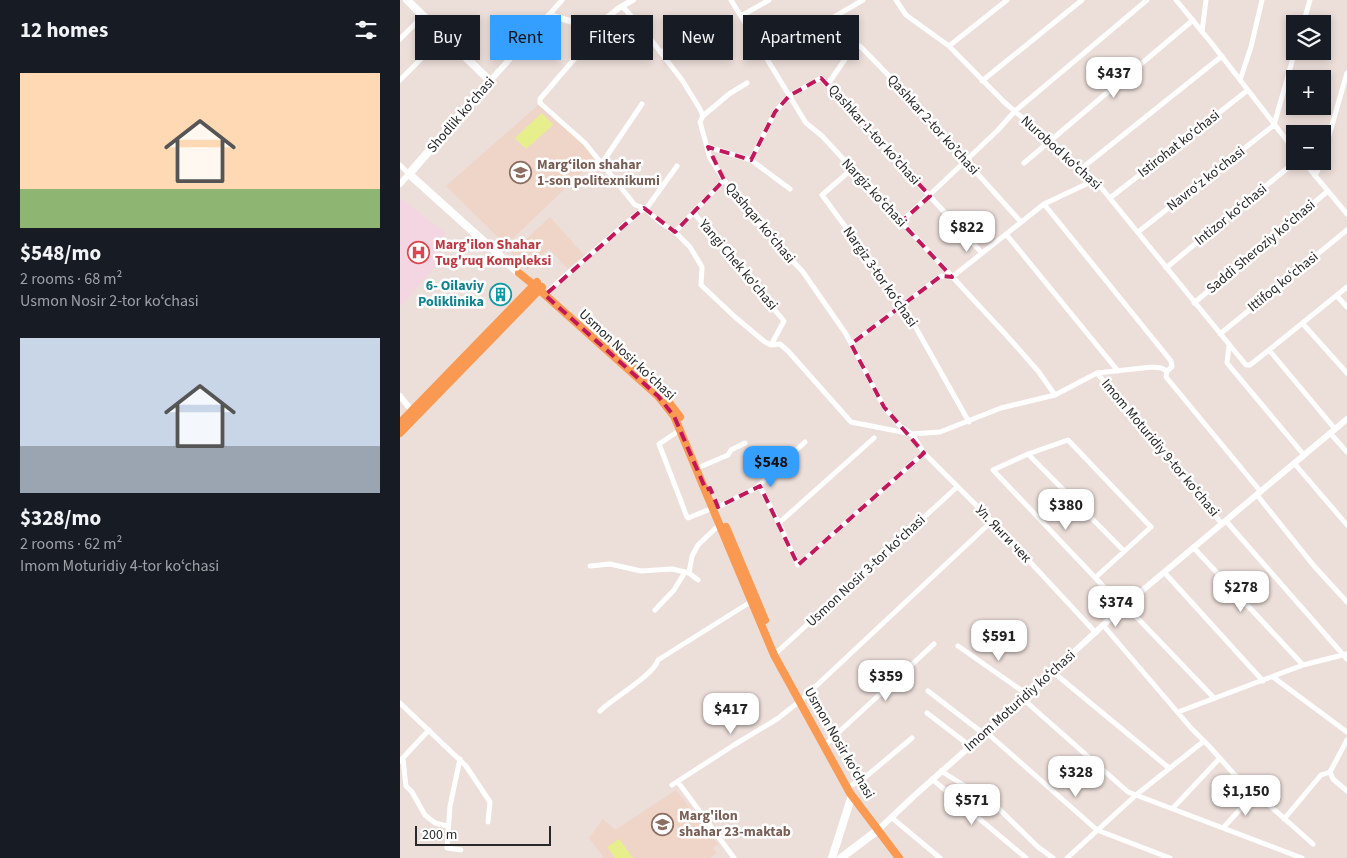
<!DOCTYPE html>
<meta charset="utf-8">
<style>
:root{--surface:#171b24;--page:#20242c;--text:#f1f3f6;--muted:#9ea1a6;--accent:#349fff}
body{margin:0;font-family:"Source Sans 3",sans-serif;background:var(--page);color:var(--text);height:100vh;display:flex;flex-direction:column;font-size:19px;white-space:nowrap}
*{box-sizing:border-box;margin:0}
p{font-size:16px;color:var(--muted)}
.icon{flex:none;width:28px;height:28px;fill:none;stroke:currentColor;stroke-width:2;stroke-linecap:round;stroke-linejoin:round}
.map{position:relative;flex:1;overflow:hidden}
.panel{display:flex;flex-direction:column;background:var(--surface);width:400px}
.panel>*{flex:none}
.top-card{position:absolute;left:15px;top:15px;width:475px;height:45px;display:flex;gap:10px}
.fabs{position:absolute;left:886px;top:15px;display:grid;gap:10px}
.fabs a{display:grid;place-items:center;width:45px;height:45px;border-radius:0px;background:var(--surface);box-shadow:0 2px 8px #0003;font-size:25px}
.scale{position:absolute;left:15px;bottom:12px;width:136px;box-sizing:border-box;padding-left:5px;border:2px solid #292929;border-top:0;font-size:14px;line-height:18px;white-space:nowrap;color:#292929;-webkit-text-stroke:4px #fff;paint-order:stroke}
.price{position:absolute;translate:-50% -42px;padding:0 11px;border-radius:10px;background:#fff;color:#222;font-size:16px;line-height:32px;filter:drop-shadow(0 1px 2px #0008)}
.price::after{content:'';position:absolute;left:50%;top:30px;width:15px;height:11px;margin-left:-8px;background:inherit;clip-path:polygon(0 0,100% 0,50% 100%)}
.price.selected{background:var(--accent);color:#111}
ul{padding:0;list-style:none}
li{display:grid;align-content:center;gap:10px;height:265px;padding:0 20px}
li span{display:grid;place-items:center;height:155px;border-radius:0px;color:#555}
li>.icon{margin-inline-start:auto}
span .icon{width:90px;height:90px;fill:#fffc;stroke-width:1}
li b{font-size:21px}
h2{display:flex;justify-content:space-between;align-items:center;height:60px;padding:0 20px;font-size:21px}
.pill{padding:0 18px;border-radius:0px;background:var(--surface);box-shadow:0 2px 8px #0003;font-size:18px;line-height:45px}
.pill.selected{background:var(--accent);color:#111}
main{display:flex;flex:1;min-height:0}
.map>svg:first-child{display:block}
.education{fill:#efd5c7}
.medical{fill:#f4d6e2}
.pitch{fill:#e7ef8d}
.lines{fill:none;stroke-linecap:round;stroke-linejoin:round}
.minor{stroke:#fff;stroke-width:5}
.tertiary{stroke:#fff;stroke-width:6}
.secondary{stroke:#fff;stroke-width:8}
.primary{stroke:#f99952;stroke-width:8}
.marked{fill:none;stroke:#c2185b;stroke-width:4;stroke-dasharray:10 6;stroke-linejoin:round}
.labels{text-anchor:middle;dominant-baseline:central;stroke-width:5;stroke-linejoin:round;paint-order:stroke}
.street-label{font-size:14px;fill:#292929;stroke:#fff}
.education-label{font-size:14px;font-weight:bold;fill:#785e54;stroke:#fff;text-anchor:start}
.health-label{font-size:14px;font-weight:bold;fill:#be3a42;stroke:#fff;text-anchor:start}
.culture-label{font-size:14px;font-weight:bold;fill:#0d838f;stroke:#fff;text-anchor:end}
</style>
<main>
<section class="panel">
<h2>12 homes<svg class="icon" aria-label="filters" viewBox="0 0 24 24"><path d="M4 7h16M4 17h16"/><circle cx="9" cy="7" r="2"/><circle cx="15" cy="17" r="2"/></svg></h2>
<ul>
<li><span style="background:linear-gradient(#ffd9b3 75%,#8fb573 0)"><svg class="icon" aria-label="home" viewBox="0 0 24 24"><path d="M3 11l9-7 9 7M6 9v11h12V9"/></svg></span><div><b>$548/mo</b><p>2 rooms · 68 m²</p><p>Usmon Nosir 2-tor koʻchasi</p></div></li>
<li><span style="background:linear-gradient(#c9d6e8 70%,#9aa5b1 0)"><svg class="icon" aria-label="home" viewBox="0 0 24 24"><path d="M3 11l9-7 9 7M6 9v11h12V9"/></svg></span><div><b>$328/mo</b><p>2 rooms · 62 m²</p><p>Imom Moturidiy 4-tor koʻchasi</p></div></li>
</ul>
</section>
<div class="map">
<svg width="947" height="858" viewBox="0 0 947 858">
<rect width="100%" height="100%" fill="#ecded9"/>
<path class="education" d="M138,105L173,134L183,144L195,160L106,245L46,186Z
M150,217L184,255L168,269L149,249L127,270L111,253Z
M276,790L318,844L313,848L317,853L310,858H204L189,838L203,819L215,830Z"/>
<path class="medical" d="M2,199L46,234L39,241L37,264L1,306L0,305V200Z"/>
<path class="pitch" d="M142,113L153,125L126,149L115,138Z
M219,839L233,858H215L207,847Z"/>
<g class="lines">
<path class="minor" d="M331,0L406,123L422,136L608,337L638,371L655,395
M496,0L506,15L549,46L604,102L695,180L846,365H850L869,350L947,287
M776,0L813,45L895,151
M222,6L242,28L282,80L300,109L303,116L300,122L310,158L324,180L364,230L403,272L446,334L484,407L500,426L512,434L524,453L592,521L696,633
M149,15L162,0
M341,16L369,0
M903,24L910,0
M194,28V32L176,57L140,99V103L185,143L235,205L244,208L261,223L275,232L290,247L302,267L301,285L335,317L365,342L371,345L380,344L388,351L451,422L512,434L540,432L601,408L655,395L697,373L752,367L761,368L767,371
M802,32L806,0
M0,39L23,16
M549,46L607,0
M260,52L315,32
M365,57L463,0
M0,80L44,36
M840,80L851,47L862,0
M582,81L682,0
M428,84L454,46H460L494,81L621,222
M303,116L329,94L347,83
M308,147L351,160L375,112L389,96L421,78L582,253
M351,160L390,189
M922,160L947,73
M903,161L947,214
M202,163L242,104
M624,163L793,20
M0,165L9,174
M682,168L822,56
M452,169L422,195L503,305L569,422
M915,176L922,161
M710,198L848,90
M644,204L771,361L772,367L767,371
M246,209L277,166
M293,212L384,321L371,345
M501,222L597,131L615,111L747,0
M275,232L324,180
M738,232L874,125L895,51
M606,234L718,371
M766,268L896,161
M145,295L158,282L244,208
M937,296L947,307
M794,303L928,191
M903,324L947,373
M820,334L947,230
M451,344L541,276L552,277L644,204L695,180
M829,346L827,363L904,455
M869,350L935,429
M767,371L766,377L861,492
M697,373L822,524
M280,430L259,444L287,517L288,518L313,508
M930,433L947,452
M628,454L724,551
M894,463L947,525
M300,467L328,455L331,450L345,443
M359,485L379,523L398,565L524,453
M857,495L914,566L947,602
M318,507L356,488L405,442
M826,521L947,659
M379,523L474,438
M793,547L903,665
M190,566L210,564L241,571L272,569L289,573L292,556L298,545L320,524
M764,572L863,681
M289,573L298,580
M696,577L751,527L668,440L628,454L593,470L723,607
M725,605L814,698
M255,610L274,590L285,572
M703,625L791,728L809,746L833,773L913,844
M558,646L628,695
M374,655L557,487
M653,672L769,768
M873,677L947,732
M528,691L584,734
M623,699L728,792L902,858
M0,703L66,766L90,802L88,822
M200,711C213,698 254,675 258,660L352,601
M778,712L903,665L947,654
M527,713L570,746
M586,732L697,830L770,858
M947,740L930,772L933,779L947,791
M425,745L534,644
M3,759L6,786L12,792L25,815L35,823L47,826
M60,759L50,806L47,848L61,850
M0,761L29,730
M541,771L594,804L638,847L653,858
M532,779L626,858
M278,782L334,858
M272,785L334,745L377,719L400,701L592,521
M448,787L463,779L512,738
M773,808L820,758
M491,817L540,858
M884,819L921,775L930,772
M823,828L855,793
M667,858L736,795L804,741"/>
<path class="tertiary" d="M90,81L149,15L194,28L219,8L233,0
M0,184L9,174
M0,396L12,411
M478,830L514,796L612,709L725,605L947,419"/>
<path class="secondary" d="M7,0L90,81L9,174L119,273
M432,858L452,795
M441,858L478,830"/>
<path class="primary" d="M119,273L134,285L258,396L274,416L374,655L450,793L499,858
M201,339L261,392L280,417
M0,423L137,282
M0,433L142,287
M326,527L365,620"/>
</g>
<path class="marked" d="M421,78L530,196L501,222L552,277L541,276L451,344L484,407L524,453L398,565L360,486L318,507L310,488L306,490L274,416L258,396L145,295L244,208L275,232L324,180L308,147L351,160L375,112L389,96Z"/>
<defs>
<symbol id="school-ring" viewBox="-11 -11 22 22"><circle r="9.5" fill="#fff" stroke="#8d6e63" stroke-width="1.5"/><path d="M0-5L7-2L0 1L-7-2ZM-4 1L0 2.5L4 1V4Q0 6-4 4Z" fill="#8d6e63"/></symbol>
<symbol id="hospital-ring" viewBox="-11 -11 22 22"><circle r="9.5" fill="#fff" stroke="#e0444e" stroke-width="1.5"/><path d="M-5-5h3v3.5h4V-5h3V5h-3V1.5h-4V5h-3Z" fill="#e0444e"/></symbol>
<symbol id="building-ring" viewBox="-11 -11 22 22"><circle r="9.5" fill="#fff" stroke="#0f9aa8" stroke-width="1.5"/><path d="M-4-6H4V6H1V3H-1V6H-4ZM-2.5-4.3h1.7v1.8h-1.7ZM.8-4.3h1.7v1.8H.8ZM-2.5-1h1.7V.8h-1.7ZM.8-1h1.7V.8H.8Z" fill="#0f9aa8"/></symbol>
</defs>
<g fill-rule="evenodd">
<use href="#school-ring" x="108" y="160" width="25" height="25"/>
<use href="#hospital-ring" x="6" y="240" width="25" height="25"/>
<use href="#building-ring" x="88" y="282" width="25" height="25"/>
<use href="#school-ring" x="250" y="812" width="25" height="25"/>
</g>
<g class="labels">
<g class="street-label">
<text transform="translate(61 115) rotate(-49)">Shodlik koʻchasi</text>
<text transform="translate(533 125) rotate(48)">Qashkar 2-tor koʼchasi</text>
<text transform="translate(474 135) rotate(48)">Qashkar 1-tor koʼchasi</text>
<text transform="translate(779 144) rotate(-38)">Istirohat ko‘chasi</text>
<text transform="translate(661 153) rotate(42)">Nurobod koʻchasi</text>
<text transform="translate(806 179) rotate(-38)">Navro‘z ko‘chasi</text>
<text transform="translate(474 193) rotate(47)">Nargiz koʻchasi</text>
<text transform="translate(831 215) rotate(-39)">Intizor koʻchasi</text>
<text transform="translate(360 223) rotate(50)">Qashqar koʻchasi</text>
<text transform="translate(861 247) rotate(-40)">Saddi Sheroziy koʻchasi</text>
<text transform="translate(338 265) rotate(50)">Yangi Chek ko'chasi</text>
<text transform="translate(480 277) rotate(55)">Nargiz 3-tor koʻchasi</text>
<text transform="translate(883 282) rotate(-39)">Ittifoq ko‘chasi</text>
<text transform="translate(227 355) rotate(43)">Usmon Nosir ko‘chasi</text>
<text transform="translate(760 448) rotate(50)">Imom Moturidiy 9-tor koʻchasi</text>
<text transform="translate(603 534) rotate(46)">Ул. Янги чек</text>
<text transform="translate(466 571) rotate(-43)">Usmon Nosir 3-tor koʻchasi</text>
<text transform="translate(620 701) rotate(-42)">Imom Moturidiy koʻchasi</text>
<text transform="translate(439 743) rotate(60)">Usmon Nosir ko‘chasi</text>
</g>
<g class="education-label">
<text x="137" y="165">Margʻilon shahar<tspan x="137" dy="16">1-son politexnikumi</tspan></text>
<text x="279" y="816">Marg'ilon<tspan x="279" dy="16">shahar 23-maktab</tspan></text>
</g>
<g class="health-label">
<text x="35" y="245">Marg'ilon Shahar<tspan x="35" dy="16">Tug'ruq Kompleksi</tspan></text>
</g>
<g class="culture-label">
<text x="84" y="286">6- Oilaviy<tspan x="84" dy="16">Poliklinika</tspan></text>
</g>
</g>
</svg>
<div class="fabs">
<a><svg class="icon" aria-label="layers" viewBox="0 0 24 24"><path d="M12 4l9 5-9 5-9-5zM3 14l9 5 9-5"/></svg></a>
<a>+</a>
<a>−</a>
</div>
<div class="scale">200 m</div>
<b class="price" style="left:714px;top:99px">$437</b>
<b class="price" style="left:567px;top:253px">$822</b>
<b class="price selected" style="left:371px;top:488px">$548</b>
<b class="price" style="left:666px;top:531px">$380</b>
<b class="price" style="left:841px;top:613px">$278</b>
<b class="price" style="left:716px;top:628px">$374</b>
<b class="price" style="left:599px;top:662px">$591</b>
<b class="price" style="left:486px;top:702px">$359</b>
<b class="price" style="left:331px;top:735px">$417</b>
<b class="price" style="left:676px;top:798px">$328</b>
<b class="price" style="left:846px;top:817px">$1,150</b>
<b class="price" style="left:572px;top:826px">$571</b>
<div class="top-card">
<a class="pill">Buy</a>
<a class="pill selected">Rent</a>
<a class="pill">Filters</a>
<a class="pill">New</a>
<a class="pill">Apartment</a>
</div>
</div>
</main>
